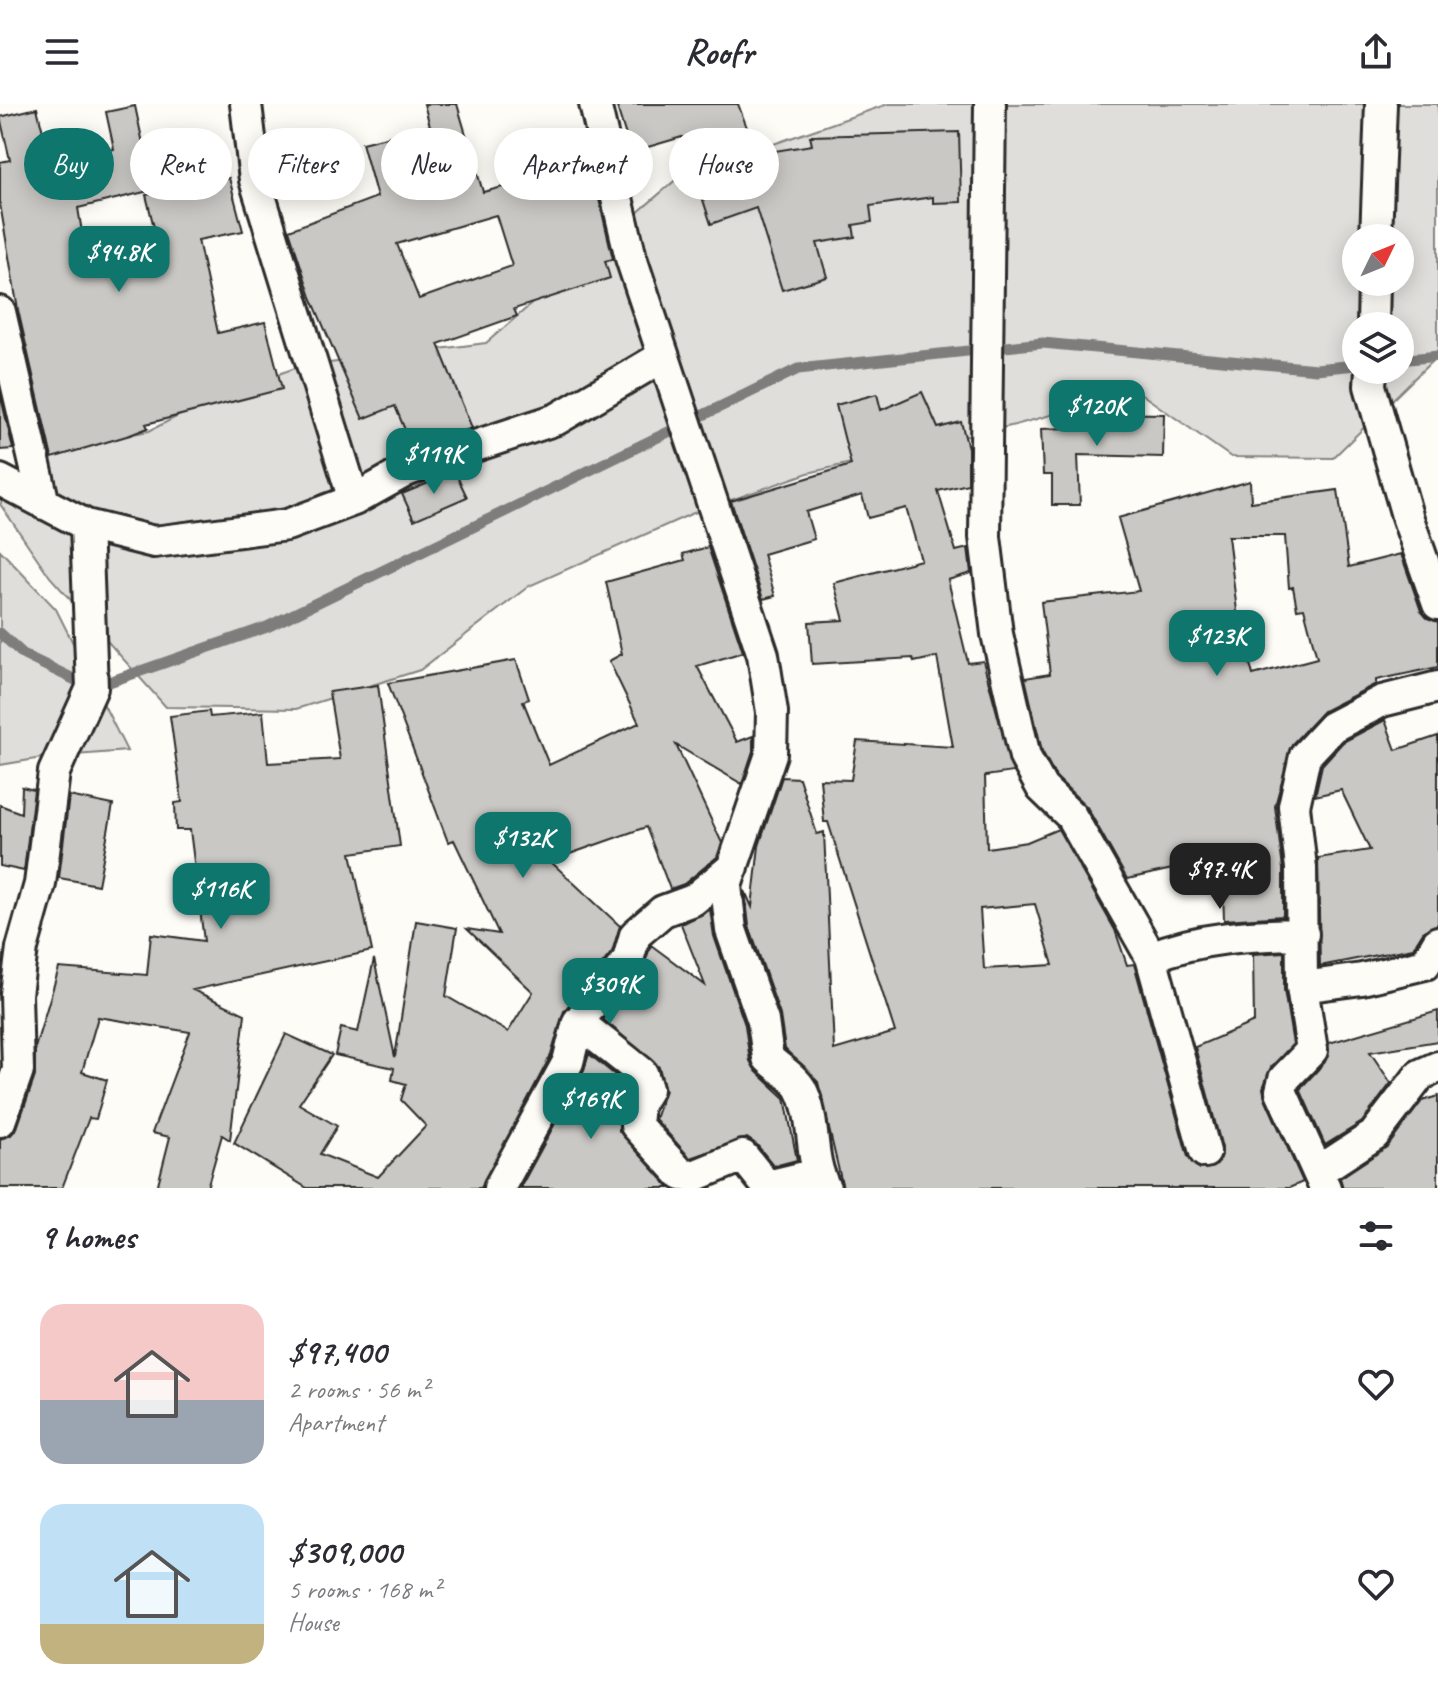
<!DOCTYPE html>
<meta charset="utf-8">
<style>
:root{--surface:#fff;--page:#f2f2f3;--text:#2b2b33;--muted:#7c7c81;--accent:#0f766e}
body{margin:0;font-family:Caveat,sans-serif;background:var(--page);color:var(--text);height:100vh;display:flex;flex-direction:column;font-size:30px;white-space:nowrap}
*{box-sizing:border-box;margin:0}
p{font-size:26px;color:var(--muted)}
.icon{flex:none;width:44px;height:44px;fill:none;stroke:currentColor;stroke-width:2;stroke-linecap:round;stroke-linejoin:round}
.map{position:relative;height:1084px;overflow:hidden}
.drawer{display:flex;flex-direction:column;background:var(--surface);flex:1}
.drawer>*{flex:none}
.hud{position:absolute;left:24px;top:24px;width:800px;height:72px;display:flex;gap:16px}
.needle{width:52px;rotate:47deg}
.tools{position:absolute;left:1342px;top:120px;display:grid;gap:16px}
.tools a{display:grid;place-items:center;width:72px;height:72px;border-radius:50%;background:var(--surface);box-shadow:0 4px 20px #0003;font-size:40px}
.price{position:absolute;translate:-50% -68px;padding:0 18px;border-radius:16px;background:var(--accent);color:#fff;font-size:26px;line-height:52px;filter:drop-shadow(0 2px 4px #0008)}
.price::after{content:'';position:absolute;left:50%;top:48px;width:24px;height:18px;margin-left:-12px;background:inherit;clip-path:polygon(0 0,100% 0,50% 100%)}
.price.on{background:#222;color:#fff}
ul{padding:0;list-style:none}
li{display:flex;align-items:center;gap:24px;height:200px;padding:0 40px}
li span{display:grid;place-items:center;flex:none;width:224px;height:160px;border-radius:24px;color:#555}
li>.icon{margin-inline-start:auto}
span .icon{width:96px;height:96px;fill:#fffc;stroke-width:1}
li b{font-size:34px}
h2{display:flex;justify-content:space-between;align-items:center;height:96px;padding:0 40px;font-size:34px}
.chip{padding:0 28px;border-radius:36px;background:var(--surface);box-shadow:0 4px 20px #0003;font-size:28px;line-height:72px}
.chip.on{background:var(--accent);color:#fff}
header{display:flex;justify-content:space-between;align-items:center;height:104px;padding:0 40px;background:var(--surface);font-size:36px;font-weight:700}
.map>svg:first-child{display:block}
.green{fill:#dfdeda;stroke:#858482;stroke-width:2;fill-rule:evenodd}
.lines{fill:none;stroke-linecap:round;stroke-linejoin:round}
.stream{stroke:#7e7d7b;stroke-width:11}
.building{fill:#c9c8c4;stroke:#2b2b2b;stroke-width:2;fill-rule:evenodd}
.minor-casing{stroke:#2b2b2b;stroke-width:36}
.minor{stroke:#fdfcf7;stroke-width:30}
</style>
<header><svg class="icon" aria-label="menu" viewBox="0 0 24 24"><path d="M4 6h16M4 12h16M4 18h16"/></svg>Roofr<svg class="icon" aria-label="share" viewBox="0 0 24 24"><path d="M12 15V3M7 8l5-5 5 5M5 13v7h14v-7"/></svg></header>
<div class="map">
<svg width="1438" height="1084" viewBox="0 0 1438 1084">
<rect width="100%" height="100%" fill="#fdfcf7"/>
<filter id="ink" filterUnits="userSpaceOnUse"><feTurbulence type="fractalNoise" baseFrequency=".0125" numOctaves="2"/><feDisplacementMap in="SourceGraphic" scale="16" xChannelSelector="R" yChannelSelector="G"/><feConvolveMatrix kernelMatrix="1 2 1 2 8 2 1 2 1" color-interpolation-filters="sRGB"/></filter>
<g filter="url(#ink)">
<path class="green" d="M888,0H1438V251L1333,354L1231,353L1137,287L1015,321L808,369L691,410L529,482L420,566L296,605L166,603L50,473L0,400L40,347L149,327L217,292L298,263L486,239L679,73ZM1356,134H1400V178H1356ZM1356,222H1400V266H1356Z
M0,446L56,505L127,647L48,653L0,661Z"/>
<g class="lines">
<path class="stream" d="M1400,256L1438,252
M0,529L24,551L92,584L267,523L798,265L1043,239L1316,265L1356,261"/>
</g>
<path class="building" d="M424,0H457L483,88L591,61L613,155L605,157L610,174L514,205L517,212L438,240L472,324L413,345L395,302L363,315L311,193L289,126L377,93L362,39L430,22ZM496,111L512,162L419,195L397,140Z
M616,0H738L757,50L812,41L810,32L959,28L961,98L933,99V93L870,102L872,118L853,121L855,133L817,139L827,173L782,186L756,104L711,120L682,33L631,48Z
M135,2L153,86L78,104L89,170L162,156L146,91L229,74L243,127L198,136L218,229L265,218L282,285L146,320L148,324L130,331L52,354L18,206L0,100V58L10,56L0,13L37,4L48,48L53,47L55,58L114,45L106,8Z
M922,288L938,324L961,318L968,344V380L938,387L956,447L968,444L971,469L948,476L968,559L983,557L1013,668L985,672L987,744L1027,738L1058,725L1115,826L1127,861L1134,860L1188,1053L1200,1065L1217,1061L1222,1044L1195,943L1254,918L1253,850L1284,848V886L1293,940L1271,963L1263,984L1265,994L1303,1078L1289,1084H843L818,978L785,945L780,911L749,822L745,787L752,803L759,742L782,673L799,674L817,730L824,728L834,946L895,928L828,718H824L820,675L851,676L857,637L953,643L937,553L914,558L913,554L812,560L809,518L844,516L834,479L921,456L906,404L868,414L862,391L806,408L814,435L763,450L775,492L763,495L731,397L851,361L836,301L877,290L881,306ZM1035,800L1053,861L984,865L980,805Z
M0,289L13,345L0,346Z
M1095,309L1164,310L1163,353L1078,351L1080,401H1052V371H1043L1041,325L1095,323Z
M455,368L467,393L414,416L402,390Z
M1250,377L1251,398L1338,386L1349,463L1401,450L1421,507L1427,514L1438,518V563L1376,576V580L1323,607L1292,640L1275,702L1283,765V812L1224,816L1222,754L1127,775L1087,703L1056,673L1042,647L1025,574L1050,570L1041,498L1139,487L1118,414ZM1228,432H1285L1289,484L1293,483L1297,505L1304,504L1317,554L1253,571L1247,548L1242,549Z
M708,443L743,548L697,562L737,638L753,632V647L742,680L676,641L722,739L717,753L684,780L670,785L646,723L550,757L620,822L612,848L564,907L551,951L481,1084H307L234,1039L286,930L332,951L299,1000L337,1022L320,1050L378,1073L426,1022L401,996L406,980L392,976L394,964L335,951L341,924L358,928L374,855L395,953L416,817L457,824L446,892L508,928L533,888L467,825L499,830L454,736L448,738L388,579L516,556L529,595L523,597L549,661L639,619L609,557L622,550L606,478L685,456L683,450Z
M378,581L400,742L351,749L372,847L193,886L245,910L230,1036L222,1031L207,1084H157L170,1033L152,1029L190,928L98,913L82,968L107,976L96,1015L89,1014L62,1084H0V1035L11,1031L17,1024L35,972V944L59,864L147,871L151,830L204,837L190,726H176L175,699L182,698L170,612L209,607L210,613L263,608L268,659L340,655L329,588Z
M1385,616L1396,646L1438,632V820L1423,828L1413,844L1320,862L1318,754L1370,746L1341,686L1315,692L1322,661L1343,638Z
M22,683L34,686L24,767L0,762V701L21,709Z
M69,692L113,701L98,781L59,774Z
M710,805L714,832L745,921L750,957L756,967L785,994L797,1056L774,1062L757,1041L747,1034L690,1054L655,1015L665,986L659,963L603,915L642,867L651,841L705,881L681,820Z
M1438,907V937L1370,948L1391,979L1362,1018L1325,1041L1300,985L1325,958L1329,939Z
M589,950L626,980L620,998L619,1027L670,1084H520L584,966Z
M1438,992V1084H1343L1340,1074L1388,1042L1422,997Z"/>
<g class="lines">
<defs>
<path id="minor" d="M246,0L255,76L354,396
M595,0L631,154L763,551L772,608L771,650L726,782L731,826L763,917L768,954C777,963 795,974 801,985C817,1017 808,1052 825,1084
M990,0L985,433L997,530L1025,653L1042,684L1071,712L1151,853L1205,1048
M1376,134L1381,0
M0,208L44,400
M1373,222L1374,178
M1371,266L1370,282L1407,412L1438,500
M0,376L86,421L154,438L287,421L354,396L406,367L448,351L557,315L662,253
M1151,853C1200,833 1250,831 1303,830
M1302,883L1362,875L1425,860L1438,838
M578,918L642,969L647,985L638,1000L636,1021L682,1071L694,1072L743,1052L767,1082L817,1070
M0,1017L18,966L16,890L22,844L40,780L54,668L92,584L86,421
M1319,1067L1374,1031L1420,971L1438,963
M499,1084L568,958L578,918L628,856L635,831L663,807L693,796L733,763
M1325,1084L1281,987L1284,975L1312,946L1302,883L1301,764L1294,702L1305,652L1332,623L1382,597L1438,583"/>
</defs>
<use href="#minor" class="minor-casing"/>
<use href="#minor" class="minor"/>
</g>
</g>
</svg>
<div class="tools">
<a><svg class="needle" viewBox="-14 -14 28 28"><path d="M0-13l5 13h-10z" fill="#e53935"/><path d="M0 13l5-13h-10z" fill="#7c7c81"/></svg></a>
<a><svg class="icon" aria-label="layers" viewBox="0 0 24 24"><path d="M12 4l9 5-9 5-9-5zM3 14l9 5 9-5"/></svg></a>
</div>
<b class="price" style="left:119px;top:190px">$94.8K</b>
<b class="price" style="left:1097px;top:344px">$120K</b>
<b class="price" style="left:434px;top:392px">$119K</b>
<b class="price" style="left:1217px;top:574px">$123K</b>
<b class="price" style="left:523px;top:776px">$132K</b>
<b class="price on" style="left:1220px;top:807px">$97.4K</b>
<b class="price" style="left:221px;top:827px">$116K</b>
<b class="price" style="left:610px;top:922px">$309K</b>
<b class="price" style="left:591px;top:1037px">$169K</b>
<div class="hud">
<a class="chip on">Buy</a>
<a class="chip">Rent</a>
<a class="chip">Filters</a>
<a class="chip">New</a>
<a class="chip">Apartment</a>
<a class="chip">House</a>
</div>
</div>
<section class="drawer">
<h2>9 homes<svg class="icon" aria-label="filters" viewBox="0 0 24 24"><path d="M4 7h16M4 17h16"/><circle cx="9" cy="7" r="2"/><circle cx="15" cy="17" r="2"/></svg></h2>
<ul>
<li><span style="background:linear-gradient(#f6c9c9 60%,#9aa5b1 0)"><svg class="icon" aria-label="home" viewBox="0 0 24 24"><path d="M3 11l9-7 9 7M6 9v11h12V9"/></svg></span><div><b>$97,400</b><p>2 rooms · 56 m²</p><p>Apartment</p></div><svg class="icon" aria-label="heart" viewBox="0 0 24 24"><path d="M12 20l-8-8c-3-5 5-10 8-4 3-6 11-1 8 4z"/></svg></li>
<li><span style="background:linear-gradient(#bfe0f5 75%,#c2b280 0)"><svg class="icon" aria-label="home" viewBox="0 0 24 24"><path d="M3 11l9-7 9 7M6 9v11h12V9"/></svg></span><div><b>$309,000</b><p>5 rooms · 168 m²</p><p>House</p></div><svg class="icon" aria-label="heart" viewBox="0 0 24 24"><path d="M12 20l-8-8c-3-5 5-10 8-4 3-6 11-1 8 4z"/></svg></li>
</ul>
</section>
